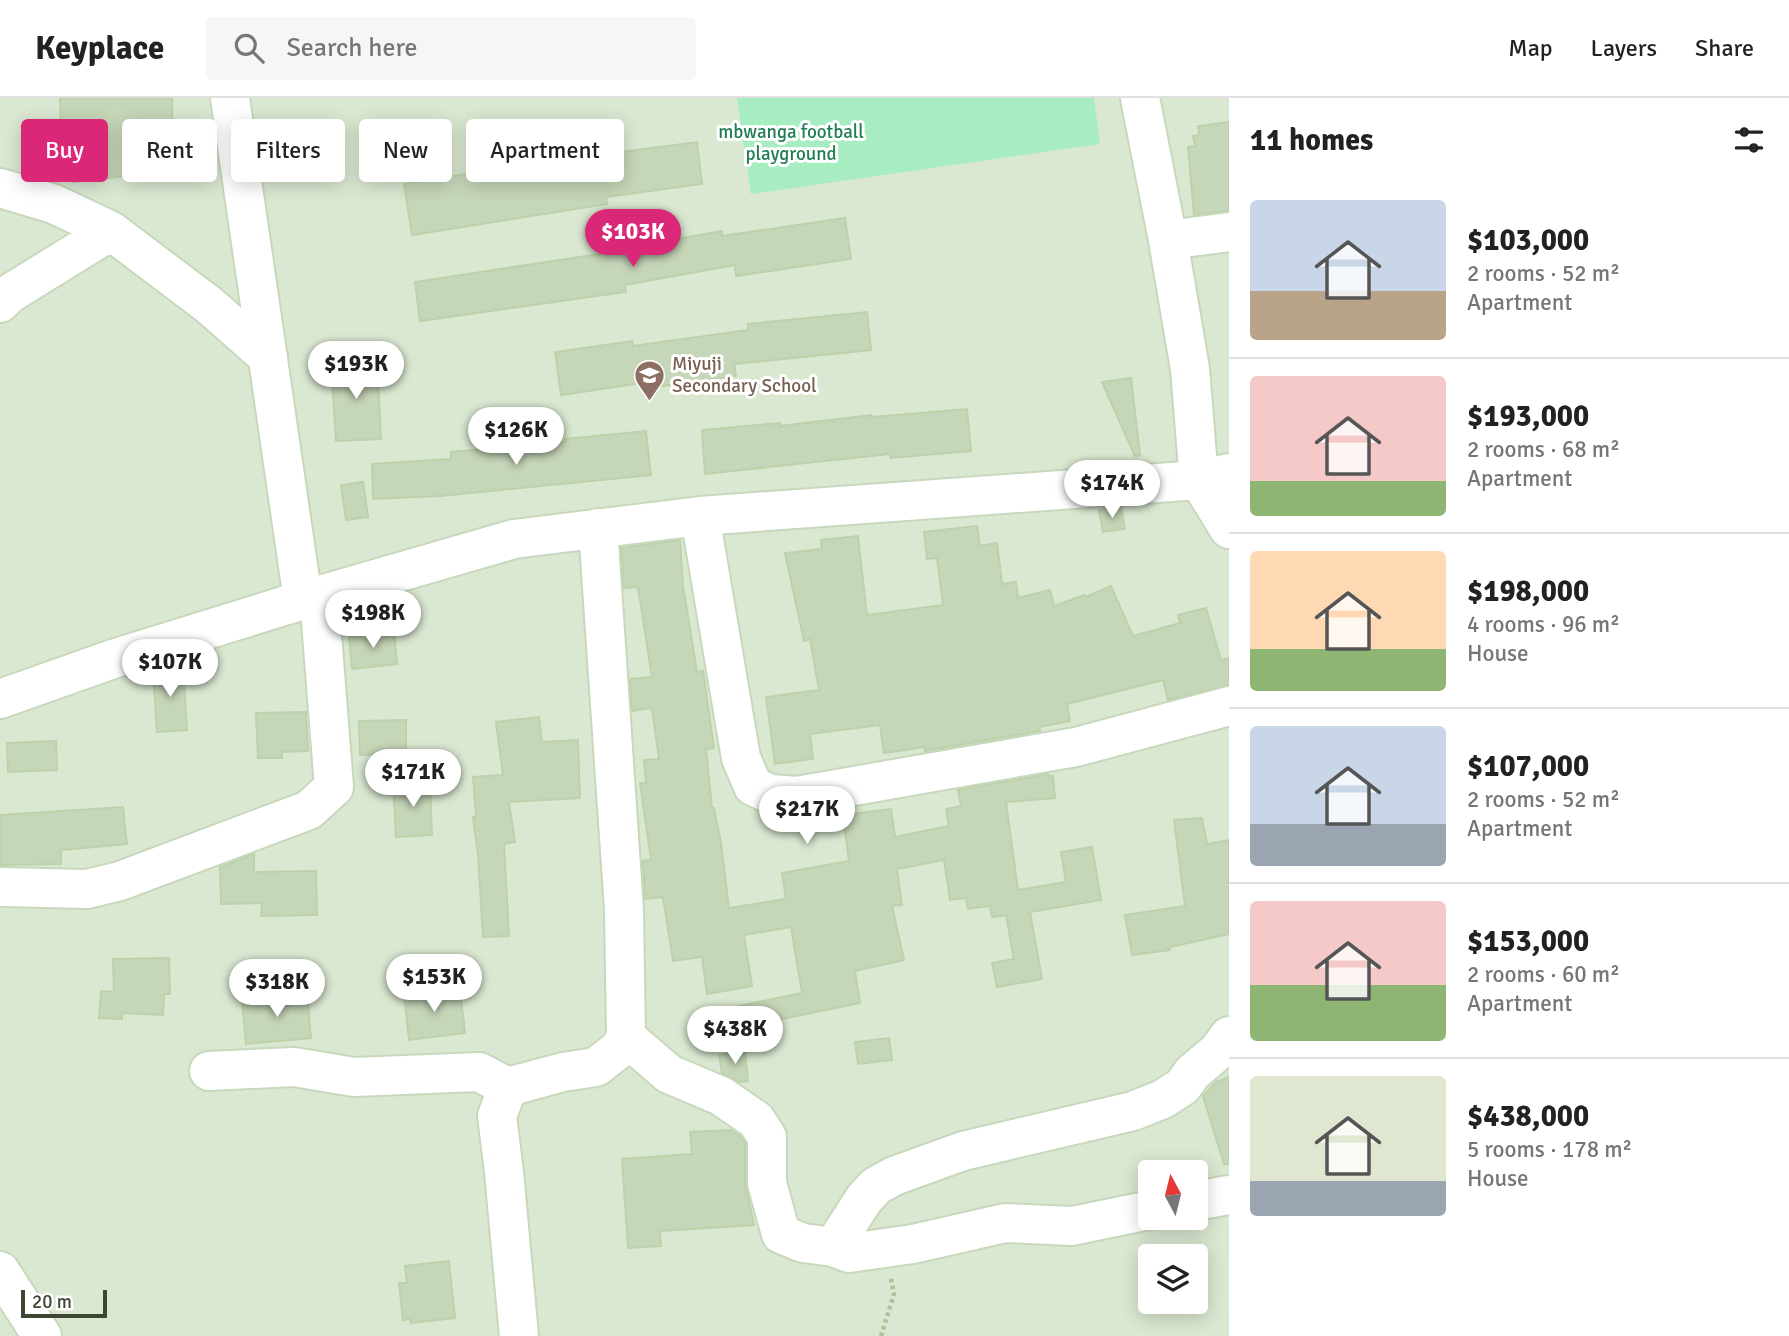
<!DOCTYPE html>
<meta charset="utf-8">
<style>
:root{--surface:#fff;--page:#f6f6f6;--text:#222;--muted:#767676;--line:#e0e0e0;--accent:#db2777}
body{margin:0;font-family:Signika,sans-serif;background:var(--page);color:var(--text);height:100vh;display:flex;flex-direction:column;font-size:26px;white-space:nowrap}
*{box-sizing:border-box;margin:0}
p{font-size:23px;color:var(--muted)}
.icon{flex:none;width:38px;height:38px;fill:none;stroke:currentColor;stroke-width:2;stroke-linecap:round;stroke-linejoin:round}
.map{position:relative;flex:1;overflow:hidden}
.panel{display:flex;flex-direction:column;background:var(--surface);width:560px}
.panel>*{flex:none}
.hud{position:absolute;left:21px;top:21px;width:665px;height:63px;display:flex;gap:14px}
.needle{width:46px;rotate:353deg}
.tools{position:absolute;left:1138px;top:1062px;display:grid;gap:14px}
.tools a{display:grid;place-items:center;width:70px;height:70px;border-radius:7px;background:var(--surface);box-shadow:0 4px 18px #0003;font-size:35px}
.scale{position:absolute;left:21px;bottom:18px;width:86px;box-sizing:border-box;padding-left:7px;border:4px solid #3c4633;border-top:0;font-size:19px;line-height:24px;white-space:nowrap;color:#3c4633;-webkit-text-stroke:5px #fff;paint-order:stroke}
.price{position:absolute;translate:-50% -60px;padding:0 16px;border-radius:24px;background:#fff;color:#222;font-size:23px;line-height:46px;filter:drop-shadow(0 2px 4px #0008)}
.price::after{content:'';position:absolute;left:50%;top:42px;width:21px;height:16px;margin-left:-10px;background:inherit;clip-path:polygon(0 0,100% 0,50% 100%)}
.price.on{background:var(--accent);color:#fff}
ul{padding:0;list-style:none}
li{display:flex;align-items:center;gap:21px;height:175px;padding:0 21px}
li+li{border-top:2px solid var(--line)}
li span{display:grid;place-items:center;flex:none;width:196px;height:140px;border-radius:7px;color:#555}
li>.icon{margin-inline-start:auto}
span .icon{width:84px;height:84px;fill:#fffc;stroke-width:1}
li b{font-size:30px}
h2{display:flex;justify-content:space-between;align-items:center;height:84px;padding:0 21px;font-size:30px}
.tag{padding:0 24px;border-radius:7px;background:var(--surface);box-shadow:0 4px 18px #0003;font-size:24px;line-height:63px}
.tag.on{background:var(--accent);color:#fff}
header{display:flex;align-items:center;gap:42px;box-sizing:border-box;height:98px;padding:0 35px;background:var(--surface);border-bottom:2px solid var(--line)}
header strong{font-size:33px}
nav{display:flex;gap:38px;margin-inline-start:auto;font-size:24px}
.search{width:490px;height:63px;background:var(--page);display:flex;align-items:center;gap:18px;box-sizing:border-box;padding:0 24px;border-radius:7px;color:var(--muted);font-size:26px}
main{display:flex;flex:1;min-height:0}
.map>svg:first-child{display:block}
.residential{fill:#dae8d1;fill-rule:evenodd}
.green{fill:#a8edc2}
.building{fill:#c6d6b8;stroke:#bcd2aa;stroke-width:2}
.lines{fill:none;stroke-linecap:round;stroke-linejoin:round}
.minor-casing{stroke:#c7d8bc;stroke-width:42}
.path{stroke:#a8c395;stroke-width:4.5;stroke-dasharray:3.5 3.5;stroke-linecap:butt}
.minor{stroke:#fff;stroke-width:38}
.labels{text-anchor:middle;dominant-baseline:central;stroke-width:6;stroke-linejoin:round;paint-order:stroke}
.park-label{font-size:19px;fill:#217e54;stroke:#fff}
.education-label{font-size:19px;fill:#785e54;stroke:#fff;text-anchor:start}
</style>
<header>
<strong>Keyplace</strong>
<div class="search"><svg class="icon" aria-label="search" viewBox="0 0 24 24"><circle cx="10" cy="10" r="6"/><path d="M15 15l6 6"/></svg>Search here</div>
<nav><a>Map</a><a>Layers</a><a>Share</a></nav>
</header>
<main>
<div class="map">
<svg width="1229" height="1238" viewBox="0 0 1229 1238">
<rect width="100%" height="100%" fill="#e9f4e3"/>
<path class="residential" d="M0,0H1229V1238H0ZM1150,1074H1195V1120H1150ZM1150,1158H1195V1204H1150Z"/>
<path class="green" d="M737,0H1094L1100,46L751,96Z"/>
<path class="building" d="M60,0H172L173,73L73,84V71L34,77L30,54L58,49V41H61Z
M1229,24V113L1194,117L1188,49L1195,48L1193,38L1199,37L1198,28Z
M697,44L702,86L606,99L607,106L412,137L404,86L598,54V57Z
M845,120L851,161L736,178L735,167L625,187L626,194L420,223L415,184L639,150L638,148L722,133V138Z
M867,214L871,252L734,266L736,278L656,289L655,283L561,297L555,254L632,243L633,248L748,232V226Z
M377,262L381,341L336,343L331,265Z
M1131,280L1140,357L1135,358L1102,284Z
M967,311L971,353L891,360L890,356L705,376L702,332L780,325V328L871,317L872,319Z
M646,333L651,377L441,398L373,401L372,366L451,361V354L565,344V341Z
M363,384L368,419L346,422L341,387Z
M1121,410L1125,431L1103,434L1099,412Z
M977,428L980,448L997,445L1002,486L1016,484L1018,500L1050,492L1054,508L1085,497L1086,499L1111,488L1133,538L1180,525L1178,517L1206,510L1221,562L1229,560V587L1168,602L1163,582L1067,606L1070,623L1039,629L1040,633L925,653V649L884,655L880,627L810,636L813,661L775,666L766,599L819,592L810,541L804,543L785,455L822,451L821,442L858,438L867,517L943,507L937,460L927,461L924,434Z
M680,442L683,488L697,574L703,573L714,650L706,651L712,710H714L721,745L729,810L786,801L782,775L849,763L843,717L891,711L895,739L949,728L946,711L961,708L958,692L1048,676L1049,678H1053L1055,700L1006,704L1018,792L1066,784L1061,754L1092,749L1101,802L1030,814L1042,881L997,889L992,865L1014,861L1006,817L992,819L990,808L968,811L966,800L950,802L944,762L897,771L902,807L892,808L904,862L855,873L860,905L709,936L705,915L802,895L791,829L744,837L752,888L707,896L702,859L673,863L663,799L645,801L643,763L651,762L640,685H646L644,662L659,661L652,610L632,613L630,581L652,579L638,489L624,490L621,450Z
M394,534L397,566L352,571L349,539Z
M183,567L187,632L157,634L153,571Z
M306,614L308,653L282,654V660H258L256,615Z
M539,619L542,644L578,642L580,700L509,704L515,744L504,746L509,838L483,839L478,757L473,719L476,718L473,679L503,677L496,624Z
M406,622V655L360,657L359,623Z
M56,643L57,672L8,674L7,645Z
M430,683L432,737L396,739L393,684Z
M123,709L127,746L61,752V766L0,767V717Z
M1202,720L1207,746L1229,742V836L1170,849V852L1132,857L1125,817L1185,808L1174,722Z
M254,756V774L316,773L317,817L261,818L262,805L221,806L220,769Z
M169,860L170,896H164L163,917L122,915V921L99,920L101,893L114,894L113,861Z
M460,891L465,935L409,942L404,897Z
M307,895L311,940L246,946L242,902Z
M889,940L892,962L858,966L855,944Z
M745,954L748,983L739,984L722,975L719,957Z
M1229,979V1066H1224L1203,998L1216,984Z
M731,1032L740,1038L745,1045V1085L754,1127L660,1133L661,1148L628,1150L622,1061L692,1056L690,1034Z
M449,1163L455,1220L411,1225L410,1221L403,1222L399,1185H407L405,1168Z"/>
<g class="lines">
<defs>
<path id="minor" d="M230,0L303,502
M1140,0L1168,142L1190,271L1199,382L1229,431
M0,90L54,106L111,133L209,207L268,259
M1168,142L1229,134
M0,205L9,196L111,133
M700,418L741,660L753,688L770,696L797,698L1076,649L1229,608
M598,430L624,812L626,939L669,976L721,998L756,1022L767,1039V1085L781,1136L803,1145L833,1149L849,1155L913,1146L1005,1125L1072,1128L1150,1112
M0,601L113,561L303,502L514,441L700,418L1199,382L1229,375
M0,789L87,791L120,783L309,712L334,689L319,498
M209,973L294,969L354,979L479,974L508,989
M1195,1103L1229,1097
M833,1149L864,1101L876,1088L894,1078L963,1053L1133,1013L1163,1001L1183,988L1192,975L1218,953L1229,938
M0,1173L42,1238
M519,1238L504,1074L497,1018L508,989L563,974L596,969L619,951L626,939"/>
</defs>
<use href="#minor" class="minor-casing"/>
<path class="path" d="M881,1238L894,1196L891,1181"/>
<use href="#minor" class="minor"/>
</g>
<defs>
<symbol id="school-pin" viewBox="-11 -11 22 30"><path d="M0 17L-7.5 6A9.5 9.5 0 1 1 7.5 6Z" fill="#8d6e63" stroke="#fff"/><path d="M0-5L7-2L0 1L-7-2ZM-4 1L0 2.5L4 1V4Q0 6-4 4Z" fill="#fff"/></symbol>
</defs>
<g fill-rule="evenodd">
<use href="#school-pin" x="632" y="260" width="35" height="47"/>
</g>
<g class="labels">
<g class="park-label">
<text x="791" y="34">mbwanga football<tspan x="791" dy="22">playground</tspan></text>
</g>
<g class="education-label">
<text x="672" y="266">Miyuji<tspan x="672" dy="22">Secondary School</tspan></text>
</g>
</g>
</svg>
<div class="tools">
<a><svg class="needle" viewBox="-14 -14 28 28"><path d="M0-13l5 13h-10z" fill="#e53935"/><path d="M0 13l5-13h-10z" fill="#767676"/></svg></a>
<a><svg class="icon" aria-label="layers" viewBox="0 0 24 24"><path d="M12 4l9 5-9 5-9-5zM3 14l9 5 9-5"/></svg></a>
</div>
<div class="scale">20 m</div>
<b class="price on" style="left:633px;top:171px">$103K</b>
<b class="price" style="left:356px;top:303px">$193K</b>
<b class="price" style="left:516px;top:369px">$126K</b>
<b class="price" style="left:1112px;top:422px">$174K</b>
<b class="price" style="left:373px;top:552px">$198K</b>
<b class="price" style="left:170px;top:601px">$107K</b>
<b class="price" style="left:413px;top:711px">$171K</b>
<b class="price" style="left:807px;top:748px">$217K</b>
<b class="price" style="left:434px;top:916px">$153K</b>
<b class="price" style="left:277px;top:921px">$318K</b>
<b class="price" style="left:735px;top:968px">$438K</b>
<div class="hud">
<a class="tag on">Buy</a>
<a class="tag">Rent</a>
<a class="tag">Filters</a>
<a class="tag">New</a>
<a class="tag">Apartment</a>
</div>
</div>
<section class="panel">
<h2>11 homes<svg class="icon" aria-label="filters" viewBox="0 0 24 24"><path d="M4 7h16M4 17h16"/><circle cx="9" cy="7" r="2"/><circle cx="15" cy="17" r="2"/></svg></h2>
<ul>
<li><span style="background:linear-gradient(#c9d6e8 65%,#b9a48a 0)"><svg class="icon" aria-label="home" viewBox="0 0 24 24"><path d="M3 11l9-7 9 7M6 9v11h12V9"/></svg></span><div><b>$103,000</b><p>2 rooms · 52 m²</p><p>Apartment</p></div></li>
<li><span style="background:linear-gradient(#f6c9c9 75%,#8fb573 0)"><svg class="icon" aria-label="home" viewBox="0 0 24 24"><path d="M3 11l9-7 9 7M6 9v11h12V9"/></svg></span><div><b>$193,000</b><p>2 rooms · 68 m²</p><p>Apartment</p></div></li>
<li><span style="background:linear-gradient(#ffd9b3 70%,#8fb573 0)"><svg class="icon" aria-label="home" viewBox="0 0 24 24"><path d="M3 11l9-7 9 7M6 9v11h12V9"/></svg></span><div><b>$198,000</b><p>4 rooms · 96 m²</p><p>House</p></div></li>
<li><span style="background:linear-gradient(#c9d6e8 70%,#9aa5b1 0)"><svg class="icon" aria-label="home" viewBox="0 0 24 24"><path d="M3 11l9-7 9 7M6 9v11h12V9"/></svg></span><div><b>$107,000</b><p>2 rooms · 52 m²</p><p>Apartment</p></div></li>
<li><span style="background:linear-gradient(#f6c9c9 60%,#8fb573 0)"><svg class="icon" aria-label="home" viewBox="0 0 24 24"><path d="M3 11l9-7 9 7M6 9v11h12V9"/></svg></span><div><b>$153,000</b><p>2 rooms · 60 m²</p><p>Apartment</p></div></li>
<li><span style="background:linear-gradient(#dfe7d0 75%,#9aa5b1 0)"><svg class="icon" aria-label="home" viewBox="0 0 24 24"><path d="M3 11l9-7 9 7M6 9v11h12V9"/></svg></span><div><b>$438,000</b><p>5 rooms · 178 m²</p><p>House</p></div></li>
</ul>
</section>
</main>
